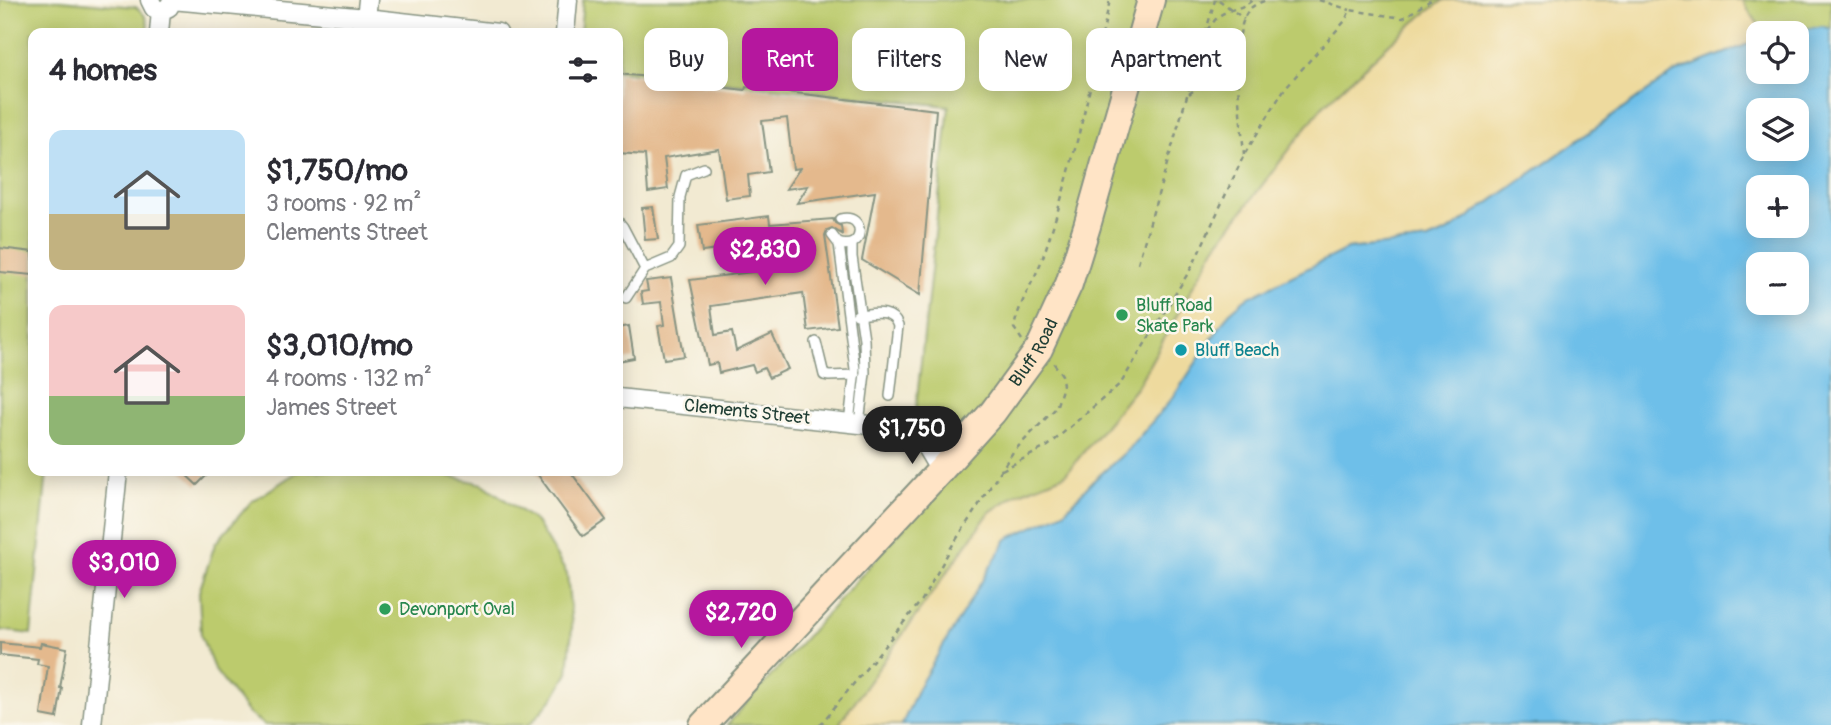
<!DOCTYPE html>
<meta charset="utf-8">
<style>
:root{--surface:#fff;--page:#f2f2f3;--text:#2b2b33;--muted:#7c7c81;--accent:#b5179e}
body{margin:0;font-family:Pangolin,sans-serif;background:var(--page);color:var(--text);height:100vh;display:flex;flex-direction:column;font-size:26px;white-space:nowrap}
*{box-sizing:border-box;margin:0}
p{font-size:23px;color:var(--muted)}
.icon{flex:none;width:38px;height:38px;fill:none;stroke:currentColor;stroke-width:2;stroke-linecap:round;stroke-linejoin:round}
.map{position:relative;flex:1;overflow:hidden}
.details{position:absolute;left:28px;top:28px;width:595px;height:448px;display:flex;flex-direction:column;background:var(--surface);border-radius:14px;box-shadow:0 4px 18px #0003}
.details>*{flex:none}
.top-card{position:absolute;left:644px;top:28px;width:665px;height:63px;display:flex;gap:14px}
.buttons{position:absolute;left:1746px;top:21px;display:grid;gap:14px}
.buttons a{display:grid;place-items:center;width:63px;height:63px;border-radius:14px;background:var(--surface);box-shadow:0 4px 18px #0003;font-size:35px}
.price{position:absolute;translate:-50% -60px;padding:0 16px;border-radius:24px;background:var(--accent);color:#fff;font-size:23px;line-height:46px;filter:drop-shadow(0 2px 4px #0008)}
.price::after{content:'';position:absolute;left:50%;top:42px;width:21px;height:16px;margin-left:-10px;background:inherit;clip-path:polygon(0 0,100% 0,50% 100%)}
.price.current{background:#222;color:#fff}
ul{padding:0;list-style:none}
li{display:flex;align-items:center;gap:21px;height:175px;padding:0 21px}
li span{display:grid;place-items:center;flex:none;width:196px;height:140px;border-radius:14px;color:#555}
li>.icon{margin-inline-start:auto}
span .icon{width:84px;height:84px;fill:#fffc;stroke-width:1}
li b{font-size:30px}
h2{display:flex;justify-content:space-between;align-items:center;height:84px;padding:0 21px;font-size:30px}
.tag{padding:0 24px;border-radius:14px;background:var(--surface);box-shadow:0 4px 18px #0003;font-size:24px;line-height:63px}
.tag.current{background:var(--accent);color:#fff}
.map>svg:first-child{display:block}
.green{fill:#bccb6d;stroke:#6e8450;stroke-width:2}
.sand{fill:#eeda9e;stroke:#868c69;stroke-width:2}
.water{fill:#6ebfe9;stroke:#467e8e;stroke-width:2;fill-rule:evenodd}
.building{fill:#e4b98d}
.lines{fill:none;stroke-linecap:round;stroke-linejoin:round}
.lane-casing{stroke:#889483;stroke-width:12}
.street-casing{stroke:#889483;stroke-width:21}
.secondary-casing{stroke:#889483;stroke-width:30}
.path{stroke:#889483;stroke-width:2.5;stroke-dasharray:5 5;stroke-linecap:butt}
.lane{stroke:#fff;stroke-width:9}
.street{stroke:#fff;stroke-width:18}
.secondary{stroke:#ffe4c6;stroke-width:26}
.leisure-dot{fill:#2e9e5b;stroke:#fbf7ec;stroke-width:2.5}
.culture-dot{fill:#0f9aa8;stroke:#fbf7ec;stroke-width:2.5}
.labels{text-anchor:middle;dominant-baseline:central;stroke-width:5;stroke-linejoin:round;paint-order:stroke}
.leisure-label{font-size:18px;fill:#27864d;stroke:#fbf7ec;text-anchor:start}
.culture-label{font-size:18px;fill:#0d838f;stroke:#fbf7ec;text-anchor:start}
.street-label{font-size:18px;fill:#1f3d34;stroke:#fbf7ec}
</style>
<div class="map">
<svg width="1831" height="725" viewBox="0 0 1831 725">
<rect width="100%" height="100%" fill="#fbf7ec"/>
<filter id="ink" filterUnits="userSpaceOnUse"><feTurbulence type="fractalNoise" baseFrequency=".0143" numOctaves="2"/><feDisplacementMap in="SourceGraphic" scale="14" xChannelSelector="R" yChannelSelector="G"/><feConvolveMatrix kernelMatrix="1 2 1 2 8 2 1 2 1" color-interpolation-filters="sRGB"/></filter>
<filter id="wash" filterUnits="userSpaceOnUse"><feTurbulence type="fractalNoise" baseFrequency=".00686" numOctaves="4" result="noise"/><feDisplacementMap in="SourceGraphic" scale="28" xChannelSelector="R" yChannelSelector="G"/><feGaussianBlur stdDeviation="1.57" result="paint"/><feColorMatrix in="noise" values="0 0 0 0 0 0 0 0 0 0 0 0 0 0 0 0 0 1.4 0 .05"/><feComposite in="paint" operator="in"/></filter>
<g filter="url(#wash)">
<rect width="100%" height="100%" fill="#f2ead2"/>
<path class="green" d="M0,0H59L136,7C146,15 149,20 148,33H33V471H47L31,634L0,630Z
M583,0H1141L1048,329L948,450L915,417L949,106L618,71V33H580Z
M1158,0H1444L1422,16L1388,45L1322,107L1215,247L1137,387L1065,475L1017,494L990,512L841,721L840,725H727L961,464L1055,343Z
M1742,0H1831V29L1822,26L1785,33H1764Z
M299,471H427L483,484L536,522L567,574L572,627L568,673L554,697L532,722L528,725H264L248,713L214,669L201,636L199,592L215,544L251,502Z"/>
<path class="sand" d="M1444,0H1742L1764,33H1759V40L1674,73L1449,231L1428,240L1347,249L1172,399L1128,450L1092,482L1064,512L1007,540L918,688L902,725H840L841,721L990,512L1017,494L1065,475L1137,387L1215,247L1322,107L1388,45L1422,16Z"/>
<path class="water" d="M1822,26L1831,29V725H902L918,688L1007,539L1064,512L1092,482L1128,450L1172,399L1229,313L1245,299L1347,249L1428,240L1449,231L1674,73L1759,40V72H1797V33H1785ZM1759,110H1797V149H1759ZM1759,187H1797V226H1759ZM1759,264H1797V303H1759Z"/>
<g id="blocks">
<path class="building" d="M618,74L701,82V85L745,90L746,87L936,110L920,295L862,260L875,192L797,203L808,186L786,189L800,168L793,169L787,118L762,121L769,172L748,175L750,196L726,199L719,149L664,158L668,189L648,192L645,155L618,153Z
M653,207L658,239L645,240L642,208Z
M769,216L770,224L833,219L835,223L841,226L842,234L832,228L827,230L825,235L838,327L808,331L803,293L711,306L715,335L732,332L736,351L772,334L788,369L769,378L764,368L755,372L752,365L719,373L717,363L708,365L690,280L800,266L796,239L702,252L698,225Z
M0,248L33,252V275L0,272Z
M671,278L684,356L664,359L658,326L664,325L661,302L643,304L641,292L648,291L646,281Z
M629,326L634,358L618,361V328Z
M182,471H211L197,485Z
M535,471H570L606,520L583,536Z
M0,643L40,647L41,643L67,648L60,688H62L57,718L41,715L48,666L37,664L38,659L0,655Z"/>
</g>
</g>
<g filter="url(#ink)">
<use href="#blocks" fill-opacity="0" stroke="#889483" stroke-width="2"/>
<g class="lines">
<defs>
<path id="lane" d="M618,221L623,227L645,269L626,298
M832,235L838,243C865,253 867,212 840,219
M839,244L855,369L849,423
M852,244V257L864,339L865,373L859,424
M645,269L671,258L679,247L680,197L686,175L704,168
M857,315C872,314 892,308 898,326L890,396
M816,342L824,375L829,376L855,375"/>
<path id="street" d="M150,0L154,8L161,11L169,7L172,0
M172,0L366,18L498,33
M366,18L368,0
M159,33L161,11
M565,33L568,0
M618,398L897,428L924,444L940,471
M92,725L118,471"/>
<g id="secondary">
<path id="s1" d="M703,725L940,471L993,412L1039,349L1069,284L1087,226L1151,0"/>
</g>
</defs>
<use href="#lane" class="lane-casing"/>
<use href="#street" class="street-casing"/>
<use href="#secondary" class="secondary-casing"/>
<path class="path" d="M1219,0L1244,19
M1319,0L1350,10
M1207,30C1212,24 1217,16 1224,13C1234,8 1244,8 1252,0
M1189,94L1230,63L1237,53
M1244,155C1242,124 1227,27 1252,7C1256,4 1262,2 1266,0
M1138,263L1215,0
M1022,340L1014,328C1019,301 1036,279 1044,254C1072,171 1091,85 1110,0
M1002,470L1048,446L1121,383L1193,265L1244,155L1285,88L1345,21L1350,10L1403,18L1431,0
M820,725L922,600L952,546L1013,452L1056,408L1063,386L1062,375L1053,362"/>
<use href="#lane" class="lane"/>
<use href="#street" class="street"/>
<use href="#secondary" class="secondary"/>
</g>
</g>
<g class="leisure-dot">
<circle cx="1122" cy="315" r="7"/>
<circle cx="385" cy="609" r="7"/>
</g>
<circle class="culture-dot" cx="1181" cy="350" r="7"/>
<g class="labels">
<g class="leisure-label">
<text x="1136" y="305">Bluff Road<tspan x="1136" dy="21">Skate Park</tspan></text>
<text x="399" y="609">Devonport Oval</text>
</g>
<g class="culture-label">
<text x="1195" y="350">Bluff Beach</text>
</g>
<g class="street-label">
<text stroke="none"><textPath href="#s1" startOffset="499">Bluff Road</textPath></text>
<text transform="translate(747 412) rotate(6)">Clements Street</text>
</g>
</g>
</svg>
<div class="buttons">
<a><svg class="icon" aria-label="locate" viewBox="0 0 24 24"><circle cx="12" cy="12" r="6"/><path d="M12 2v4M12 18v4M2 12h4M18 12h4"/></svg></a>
<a><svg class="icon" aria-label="layers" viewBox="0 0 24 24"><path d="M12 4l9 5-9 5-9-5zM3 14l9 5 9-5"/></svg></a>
<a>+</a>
<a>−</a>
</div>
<b class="price" style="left:765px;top:287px">$2,830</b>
<b class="price current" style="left:912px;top:466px">$1,750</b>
<b class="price" style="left:124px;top:600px">$3,010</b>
<b class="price" style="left:741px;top:650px">$2,720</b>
<div class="top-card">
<a class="tag">Buy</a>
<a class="tag current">Rent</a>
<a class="tag">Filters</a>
<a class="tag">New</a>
<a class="tag">Apartment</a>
</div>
<section class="details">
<h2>4 homes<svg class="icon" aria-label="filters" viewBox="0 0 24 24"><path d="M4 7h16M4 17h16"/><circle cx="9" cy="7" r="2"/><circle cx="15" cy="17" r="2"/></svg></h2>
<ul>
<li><span style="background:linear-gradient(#bfe0f5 60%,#c2b280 0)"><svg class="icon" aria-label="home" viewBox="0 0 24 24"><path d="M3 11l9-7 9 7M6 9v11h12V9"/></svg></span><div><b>$1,750/mo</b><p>3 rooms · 92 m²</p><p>Clements Street</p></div></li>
<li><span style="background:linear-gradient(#f6c9c9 65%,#8fb573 0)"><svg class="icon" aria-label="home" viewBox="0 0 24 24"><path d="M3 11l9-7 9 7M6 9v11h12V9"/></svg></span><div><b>$3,010/mo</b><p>4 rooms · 132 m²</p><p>James Street</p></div></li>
</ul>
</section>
</div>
